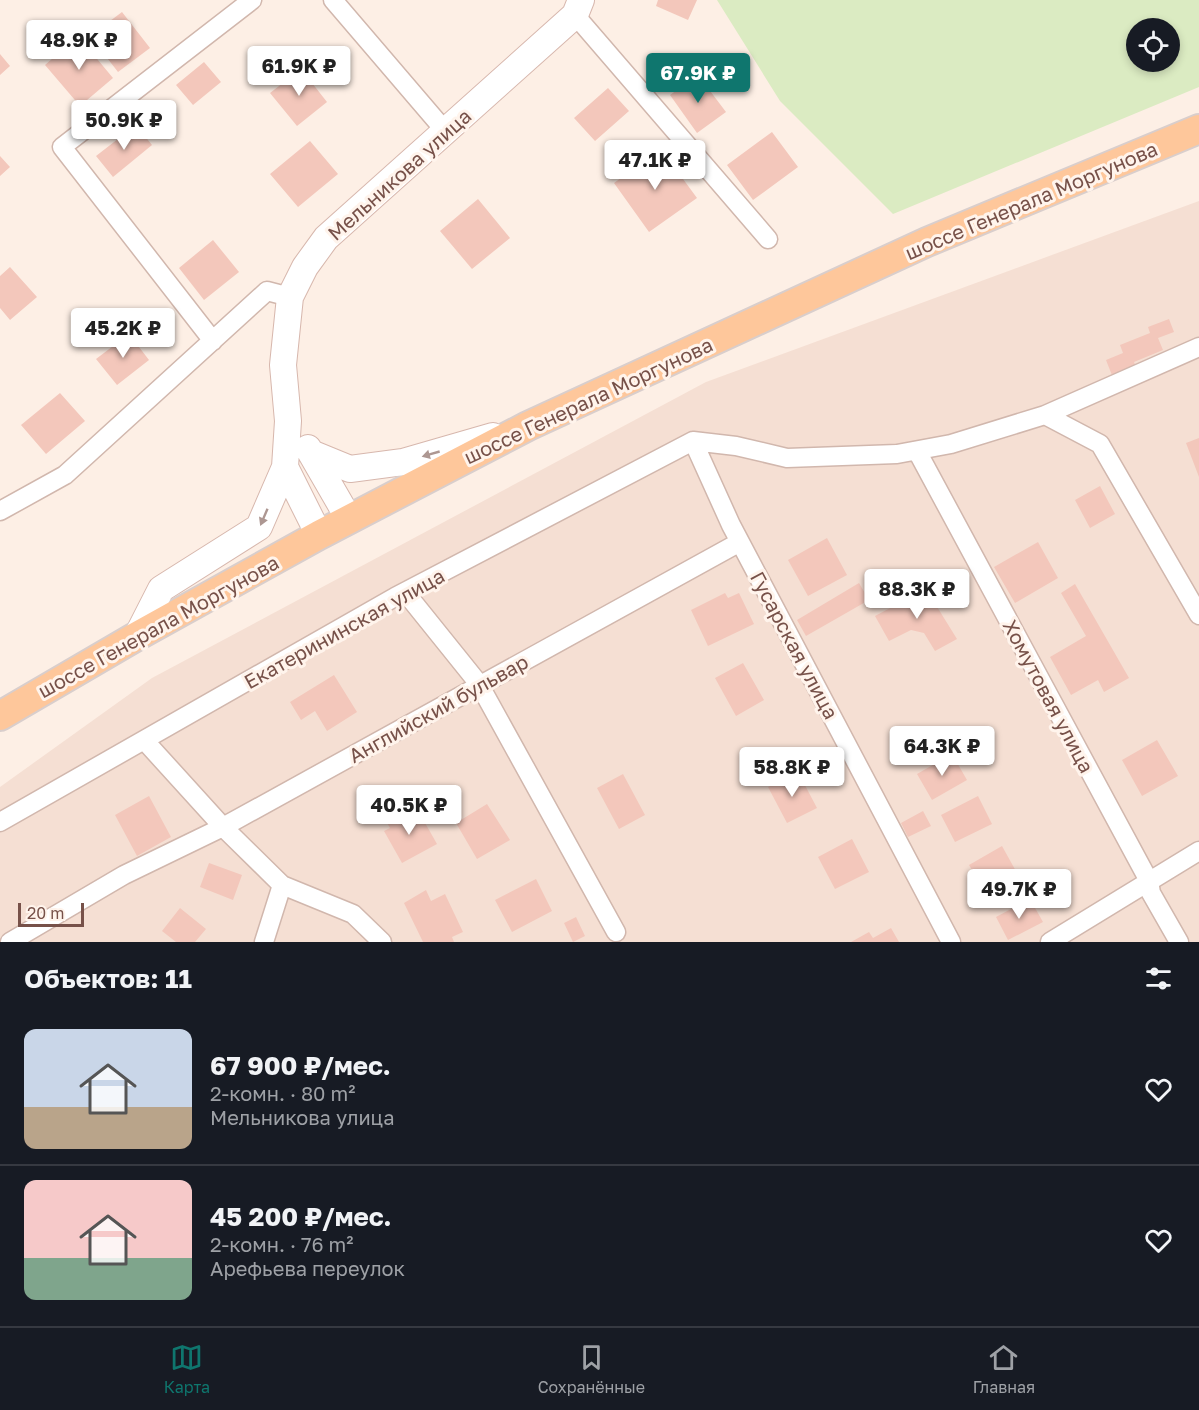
<!DOCTYPE html>
<html lang="ru">
<meta charset="utf-8">
<style>
:root{--surface:#171b24;--page:#242831;--text:#f1f3f6;--muted:#9ea1a6;--line:#363941;--accent:#0f766e}
body{margin:0;font-family:"Golos Text",sans-serif;background:var(--page);color:var(--text);height:100vh;display:flex;flex-direction:column;font-size:22px;white-space:nowrap}
*{box-sizing:border-box;margin:0}
p{font-size:20px;color:var(--muted)}
.icon{flex:none;width:33px;height:33px;fill:none;stroke:currentColor;stroke-width:2;stroke-linecap:round;stroke-linejoin:round}
.map{position:relative;height:942px;overflow:hidden}
.details{display:flex;flex-direction:column;background:var(--surface);flex:1}
.details>*{flex:none}
.tools{position:absolute;left:1126px;top:18px;display:grid;gap:12px}
.tools a{display:grid;place-items:center;width:54px;height:54px;border-radius:50%;background:var(--surface);box-shadow:0 3px 9px #0003;font-size:30px}
.scale{position:absolute;left:18px;bottom:15px;width:66px;box-sizing:border-box;padding-left:6px;border:3px solid #775149;border-top:0;font-size:16px;line-height:21px;white-space:nowrap;color:#775149;-webkit-text-stroke:4px #fff4ec;paint-order:stroke}
.price{position:absolute;translate:-50% -51px;padding:0 14px;border-radius:6px;background:#fff;color:#222;font-size:20px;line-height:39px;filter:drop-shadow(0 2px 3px #0008)}
.price::after{content:'';position:absolute;left:50%;top:36px;width:18px;height:14px;margin-left:-9px;background:inherit;clip-path:polygon(0 0,100% 0,50% 100%)}
.price.active{background:var(--accent);color:#fff}
ul{padding:0;list-style:none}
li{display:flex;align-items:center;gap:18px;height:150px;padding:0 24px}
li+li{border-top:2px solid var(--line)}
li span{display:grid;place-items:center;flex:none;width:168px;height:120px;border-radius:12px;color:#555}
li>.icon{margin-inline-start:auto}
span .icon{width:72px;height:72px;fill:#fffc;stroke-width:1}
li b{font-size:26px}
h2{display:flex;justify-content:space-between;align-items:center;height:72px;padding:0 24px;font-size:26px}
.tabs{display:flex;justify-content:space-around;align-items:center;height:84px;border-top:2px solid var(--line);background:var(--surface);font-size:16px;color:var(--muted)}
.tabs a{display:grid;justify-items:center;gap:3px}
.tabs .active{color:var(--accent)}
.map>svg:first-child{display:block}
.residential{fill:#f5dfd3}
.green{fill:#dbebc2;fill-rule:evenodd}
.building{fill:#f3c7bb}
.lines{fill:none;stroke-linecap:round;stroke-linejoin:round}
.street-casing{stroke:#d1b7ad;stroke-width:21}
.secondary-casing{stroke:#d7b7ad;stroke-width:28}
.primary-casing{stroke:#d9cecc;stroke-width:32}
.street{stroke:#fff;stroke-width:18}
.secondary{stroke:#fff;stroke-width:26}
.primary{stroke:#fec79b;stroke-width:28}
.oneway{fill:#ad9792}
.labels{text-anchor:middle;dominant-baseline:central;stroke-width:6;stroke-linejoin:round;paint-order:stroke}
.street-label{font-size:20px;fill:#775149;stroke:#fff4ec}
</style>
<div class="map">
<svg width="1199" height="942" viewBox="0 0 1199 942">
<rect width="100%" height="100%" fill="#fdefe5"/>
<path class="residential" d="M1199,201V942H0V787L152,678L706,382Z"/>
<path class="green" d="M717,0H1199V87L893,214L780,101ZM1137,28H1170V62H1137Z"/>
<path class="building" d="M658,0H697L688,20L656,6Z
M122,12L150,48L118,72L90,36Z
M78,36L113,78L80,106L45,65Z
M0,54L10,66L0,75Z
M204,62L221,82L193,105L176,85Z
M301,69L327,102L297,126L270,93Z
M698,75L726,112L697,133L670,95Z
M608,88L629,111L595,141L574,118Z
M136,125L152,145L113,177L96,156Z
M772,132L798,167L753,200L727,165Z
M310,141L338,174L298,207L270,174Z
M661,149L697,198L649,232L614,183Z
M0,156L10,167L0,176Z
M478,199L510,238L472,269L440,231Z
M213,240L239,272L204,300L179,268Z
M10,267L37,297L10,320L0,308V276Z
M1169,319L1174,332L1158,338L1163,350L1134,362L1139,374L1115,383L1106,360L1123,353L1120,345L1150,333L1148,327Z
M129,334L149,360L117,385L96,359Z
M60,393L85,421L46,454L21,425Z
M1199,438V477L1186,443Z
M1100,486L1115,514L1090,528L1075,500Z
M827,538L847,575L808,596L788,560Z
M1038,542L1058,578L1015,603L994,567Z
M859,583L869,600L806,636L797,620Z
M1075,584L1129,678L1104,692L1098,680L1071,695L1050,657L1086,636L1061,593Z
M926,589L957,639L935,651L924,633L911,630L889,641L875,616Z
M725,593L728,598L739,593L754,624L708,646L691,610Z
M743,663L764,700L736,716L715,678Z
M334,675L357,712L327,731L315,711L301,720L290,702Z
M1157,740L1178,776L1142,796L1122,760Z
M952,754L967,780L932,800L917,774Z
M798,772L817,808L787,823L768,787Z
M623,774L645,815L619,829L597,788Z
M149,796L171,837L137,856L115,815Z
M978,796L992,824L955,842L941,815Z
M487,804L510,840L477,859L456,823Z
M408,809L412,818L420,814L437,844L402,863L384,831L390,828L386,821Z
M923,811L931,826L908,837L901,823Z
M852,839L869,872L835,889L818,857Z
M1002,846L1017,873L985,892L969,865Z
M209,863L242,875L233,900L200,887Z
M536,879L552,911L512,932L495,900Z
M426,890L431,901L445,894L463,932L452,937L454,942H423L404,903Z
M1030,899L1043,922L1008,940L996,917Z
M180,908L206,929L195,942H176L162,931Z
M576,917L585,936L573,942L564,923Z
M891,928L899,942H851L869,932L873,938Z"/>
<g class="lines">
<defs>
<path id="street" d="M333,0L446,132
M575,15L768,239
M213,341L62,147L252,0
M1045,415L1199,347
M693,441L736,446L787,458L897,454L951,444L1045,415L1100,444L1199,615
M693,441L731,525L951,942
M917,451L1149,881L1151,893L1179,942
M0,511L65,475L267,291L290,297
M405,592L479,684L616,932
M144,740L223,827L282,885L353,914L382,942
M0,822L395,597L693,441
M10,942L124,875L223,827L740,542
M264,942L282,885
M1050,942L1199,851"/>
<path id="secondary" d="M308,448L349,519
M311,453L350,469L403,462L493,436
M285,467L319,535
M137,636L161,589L259,527L285,467L288,421L283,365L290,297L305,267L326,238L575,15L581,0"/>
<path id="primary" d="M0,716L137,636L319,535L528,426L927,242L1199,129"/>
</defs>
<use href="#street" class="street-casing"/>
<use href="#secondary" class="secondary-casing"/>
<use href="#primary" class="primary-casing"/>
<use href="#street" class="street"/>
<use href="#secondary" class="secondary"/>
<use href="#primary" class="primary"/>
</g>
<defs><path id="oneway-solid" d="M-6-.8H1V-3.2L6.5 0L1 3.2V.8H-6Z" transform="scale(1.5)"/></defs>
<g class="oneway">
<use href="#oneway-solid" transform="translate(431 454) rotate(164)"/>
<use href="#oneway-solid" transform="translate(264 517) rotate(113)"/>
</g>
<g class="labels">
<g class="street-label">
<text transform="translate(399 174) rotate(-42)">Мельникова улица</text>
<text transform="translate(1031 200) rotate(-23)">шоссе Генерала Моргунова</text>
<text transform="translate(588 400) rotate(-25)">шоссе Генерала Моргунова</text>
<text transform="translate(158 626) rotate(-29)">шоссе Генерала Моргунова</text>
<text transform="translate(344 628) rotate(-29)">Екатерининская улица</text>
<text transform="translate(795 645) rotate(62)">Гусарская улица</text>
<text transform="translate(1049 696) rotate(62)">Хомутовая улица</text>
<text transform="translate(438 708) rotate(-29)">Английский бульвар</text>
</g>
</g>
</svg>
<div class="tools">
<a><svg class="icon" aria-label="locate" viewBox="0 0 24 24"><circle cx="12" cy="12" r="6"/><path d="M12 2v4M12 18v4M2 12h4M18 12h4"/></svg></a>
</div>
<div class="scale">20 m</div>
<b class="price" style="left:79px;top:71px">48.9K ₽</b>
<b class="price" style="left:299px;top:97px">61.9K ₽</b>
<b class="price active" style="left:698px;top:104px">67.9K ₽</b>
<b class="price" style="left:124px;top:151px">50.9K ₽</b>
<b class="price" style="left:655px;top:191px">47.1K ₽</b>
<b class="price" style="left:123px;top:359px">45.2K ₽</b>
<b class="price" style="left:917px;top:620px">88.3K ₽</b>
<b class="price" style="left:942px;top:777px">64.3K ₽</b>
<b class="price" style="left:792px;top:798px">58.8K ₽</b>
<b class="price" style="left:409px;top:836px">40.5K ₽</b>
<b class="price" style="left:1019px;top:920px">49.7K ₽</b>
</div>
<section class="details">
<h2>Объектов: 11<svg class="icon" aria-label="filters" viewBox="0 0 24 24"><path d="M4 7h16M4 17h16"/><circle cx="9" cy="7" r="2"/><circle cx="15" cy="17" r="2"/></svg></h2>
<ul>
<li><span style="background:linear-gradient(#c9d6e8 65%,#b9a48a 0)"><svg class="icon" aria-label="home" viewBox="0 0 24 24"><path d="M3 11l9-7 9 7M6 9v11h12V9"/></svg></span><div><b>67 900 ₽/мес.</b><p>2-комн. · 80 m²</p><p>Мельникова улица</p></div><svg class="icon" aria-label="heart" viewBox="0 0 24 24"><path d="M12 20l-8-8c-3-5 5-10 8-4 3-6 11-1 8 4z"/></svg></li>
<li><span style="background:linear-gradient(#f6c9c9 65%,#7fa58c 0)"><svg class="icon" aria-label="home" viewBox="0 0 24 24"><path d="M3 11l9-7 9 7M6 9v11h12V9"/></svg></span><div><b>45 200 ₽/мес.</b><p>2-комн. · 76 m²</p><p>Арефьева переулок</p></div><svg class="icon" aria-label="heart" viewBox="0 0 24 24"><path d="M12 20l-8-8c-3-5 5-10 8-4 3-6 11-1 8 4z"/></svg></li>
</ul>
</section>
<nav class="tabs">
<a class="active"><svg class="icon" aria-label="map" viewBox="0 0 24 24"><path d="M3 6l6-2 6 2 6-2v14l-6 2-6-2-6 2zM9 4v14M15 6v14"/></svg>Карта</a>
<a><svg class="icon" aria-label="saved" viewBox="0 0 24 24"><path d="M7 4h10v16l-5-4-5 4z"/></svg>Сохранённые</a>
<a><svg class="icon" aria-label="home" viewBox="0 0 24 24"><path d="M3 11l9-7 9 7M6 9v11h12V9"/></svg>Главная</a>
</nav>
